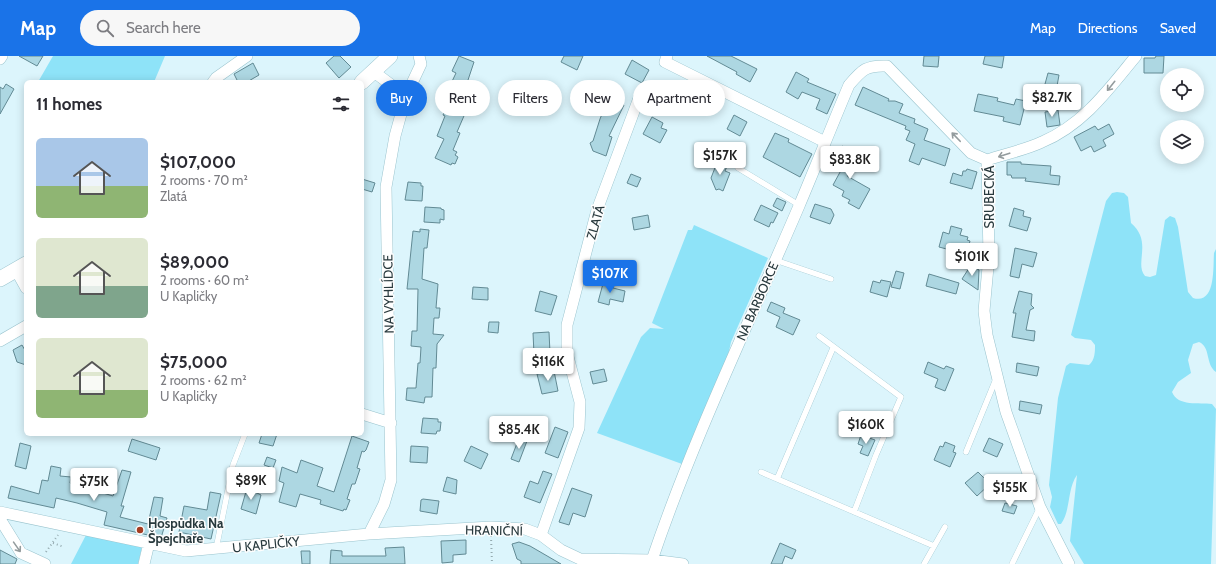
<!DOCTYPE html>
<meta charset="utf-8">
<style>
:root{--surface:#fff;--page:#f7f7f7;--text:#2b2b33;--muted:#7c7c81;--accent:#1a73e8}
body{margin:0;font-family:Cabin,sans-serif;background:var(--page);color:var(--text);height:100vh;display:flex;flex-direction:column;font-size:15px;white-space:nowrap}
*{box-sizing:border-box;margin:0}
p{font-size:13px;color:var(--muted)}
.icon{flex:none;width:22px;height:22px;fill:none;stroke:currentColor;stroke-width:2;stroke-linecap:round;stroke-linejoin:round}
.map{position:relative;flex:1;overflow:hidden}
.details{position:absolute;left:24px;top:24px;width:340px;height:356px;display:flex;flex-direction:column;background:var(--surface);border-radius:6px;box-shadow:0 2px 10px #0003}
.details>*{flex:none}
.hud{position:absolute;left:376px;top:24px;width:380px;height:36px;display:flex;gap:8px}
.controls{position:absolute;left:1160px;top:12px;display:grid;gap:8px}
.controls a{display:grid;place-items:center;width:44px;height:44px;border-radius:50%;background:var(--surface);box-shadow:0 2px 10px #0003;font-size:20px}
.price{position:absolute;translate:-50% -34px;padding:0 9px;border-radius:4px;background:#fff;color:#222;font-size:13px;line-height:26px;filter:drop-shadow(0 1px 2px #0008)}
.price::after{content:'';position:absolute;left:50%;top:24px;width:12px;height:9px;margin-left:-6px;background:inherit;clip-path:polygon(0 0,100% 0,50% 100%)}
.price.active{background:var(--accent);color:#fff}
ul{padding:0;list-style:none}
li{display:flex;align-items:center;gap:12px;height:100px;padding:0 12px}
li span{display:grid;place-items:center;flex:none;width:112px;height:80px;border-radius:6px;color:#555}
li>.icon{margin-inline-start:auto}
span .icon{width:48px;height:48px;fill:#fffc;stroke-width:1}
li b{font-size:17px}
h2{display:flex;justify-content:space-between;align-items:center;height:48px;padding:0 12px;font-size:17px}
.tag{padding:0 14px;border-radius:18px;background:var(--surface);box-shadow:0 2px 10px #0003;font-size:14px;line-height:36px}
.tag.active{background:var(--accent);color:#fff}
header{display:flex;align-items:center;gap:24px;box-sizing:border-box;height:56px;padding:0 20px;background:var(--accent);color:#fff}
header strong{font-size:19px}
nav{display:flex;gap:22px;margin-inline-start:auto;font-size:14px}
.search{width:280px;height:36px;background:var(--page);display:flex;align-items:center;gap:10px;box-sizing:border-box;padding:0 14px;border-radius:22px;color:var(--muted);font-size:15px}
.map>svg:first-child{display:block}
.green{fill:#8ee3f8}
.building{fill:#add7e2;stroke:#628a94}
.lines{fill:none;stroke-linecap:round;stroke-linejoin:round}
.lane-casing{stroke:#9ac4ce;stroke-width:6}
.street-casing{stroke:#9ac4ce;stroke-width:12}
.secondary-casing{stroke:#9ac4ce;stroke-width:16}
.path{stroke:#94aaaf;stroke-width:2;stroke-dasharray:1 3;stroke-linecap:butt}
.lane{stroke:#fff;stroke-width:5.5}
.street{stroke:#fff;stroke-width:11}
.secondary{stroke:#fff;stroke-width:15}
.oneway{stroke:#949c9e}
.poi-dot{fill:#a43c21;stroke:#fdfdfd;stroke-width:1.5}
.labels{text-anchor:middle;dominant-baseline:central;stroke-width:3;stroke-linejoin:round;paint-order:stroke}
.street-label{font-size:13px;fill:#28393d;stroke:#fdfdfd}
.poi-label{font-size:13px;font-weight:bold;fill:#28393d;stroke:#fdfdfd;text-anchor:start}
</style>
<header>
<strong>Map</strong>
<div class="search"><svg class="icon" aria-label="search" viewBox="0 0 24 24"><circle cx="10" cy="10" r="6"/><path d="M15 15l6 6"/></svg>Search here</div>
<nav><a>Map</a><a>Directions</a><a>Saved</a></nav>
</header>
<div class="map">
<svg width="1216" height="508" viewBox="0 0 1216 508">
<rect width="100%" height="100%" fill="#dcf5fc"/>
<path class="green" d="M53,0H165L154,26H38Z
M1117,136L1124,137L1128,141L1131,167C1153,186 1134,207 1145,220L1150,221L1156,219L1165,164L1170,160L1175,162L1178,171L1188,236L1193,242C1216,249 1213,211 1214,197L1216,193V316C1205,308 1211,291 1199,286L1193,288L1188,304L1191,317L1178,326L1172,336C1178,351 1199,346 1212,348L1216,353L1211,508H1084L1070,485L1077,419C1067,433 1071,454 1061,468H1058L1050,451L1052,441L1049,429L1058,342L1066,310L1070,307L1089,309C1095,304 1095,296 1095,289L1091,284L1075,282L1071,279L1106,145L1112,137Z
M694,169L768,202L731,286L728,300L682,408L597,377L641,281L650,272L664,273L652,267L688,174H692Z
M86,479L142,491L138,508H71Z"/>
<path class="building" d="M19,0H43L37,10Z
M334,0H340L351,11L339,22L326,7Z
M459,0L474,6L466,30L479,36L474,48L470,46L457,76L460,77L453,94L457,96L455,99L458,101L455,108L452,107L451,109L435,102L444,83L437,80L445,60L443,59L452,38L447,36L456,17L452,15Z
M564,0H583L577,14L561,6Z
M707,0H731L757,13L750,26L736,18L737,16Z
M924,0H939L938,11L923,10Z
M985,0H1004L1002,12L983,8Z
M1156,0H1164L1163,17H1144V2H1155Z
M632,4L649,14L642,27L625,18Z
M253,7L259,19L247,26H238L234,18Z
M796,16L809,23L807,26L836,38L827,58L816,53L820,43L802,36L798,43L786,36Z
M1048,17L1059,19L1057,30L1067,33L1064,45L1042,39Z
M6,28L14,33L0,58V31L3,33Z
M863,31L889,43L888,45H895L903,48L899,57L915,63L914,67L928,73L924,84L950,93L945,110L922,102L919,109L909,105L915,88L906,84L910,75L905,73L906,70L855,49Z
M978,38L998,42L997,45L1014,49L1016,43L1026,45L1020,69L1003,65L1004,61L974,55Z
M607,41L624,49L609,80L612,81L606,100L593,95L590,87L593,85L600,63L602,58L599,57Z
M1058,54L1060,69L1047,71L1045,56Z
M734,59L747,66L740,80L727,73Z
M652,61L663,67L661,72L667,74L660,87L643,78Z
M1109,68L1114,78L1103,84L1106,90L1094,96L1091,90L1081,95L1074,81L1095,70L1098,74Z
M775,77L789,83L788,86L812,98L800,121L763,101Z
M842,90L859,100L847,120L870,133L859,153L848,147L850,144L842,140L844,135L833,129L845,107L836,101Z
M718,104L728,108L725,115L730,117L723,135L719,133L716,134L711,122Z
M1007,106H1021V108L1051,110L1050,119L1060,120L1059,129L1025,125L1026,122H1012L1011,119H1007Z
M967,113L977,116L972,133L950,127L953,117L962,120L963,115H966Z
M631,118L641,122L637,131L627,127Z
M362,123L375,127L372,136L362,133Z
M408,126L421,127V130H423L422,145L405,144Z
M777,142L786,146L782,155L773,150Z
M815,148L831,153L834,159L830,168L810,161Z
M761,149L778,157L773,167L771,166L769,171L754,164Z
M425,151L441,152V153L444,154V164L440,163V167L424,166Z
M1014,152L1024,155L1023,160L1031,162L1027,175L1009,170Z
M648,159L650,171L634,174L632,162Z
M951,170L962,173L960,179L968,181L967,184L970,185L964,207L952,204L954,195L939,191L943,176L949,178Z
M420,173L429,174L427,192H424L422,223L438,228L436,252H440L439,262H434L433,278L444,279L437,288L436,312H433L432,341H425L424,347L406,344L407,332H416L418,307H420L421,291L411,290L412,275H417L418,233H407L413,175L420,176Z
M1015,192L1037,197L1033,211L1022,208L1019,222L1010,220Z
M971,209L979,214L978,234L962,223Z
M896,215L904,217L900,233L891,231Z
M929,218L959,227L956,238L926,230Z
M604,224L614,227L613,232L625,235L623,246L610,243L609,249L598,246Z
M881,224L891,226L887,241L870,236L873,225L880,227Z
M473,231L488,232V244L472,243Z
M540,235L557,240L551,259L535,255Z
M1019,235L1032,238L1031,249L1034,252L1030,254L1026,274L1035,275L1034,285L1012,281L1016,257H1013Z
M771,246L785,252L783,257L800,264L793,279L776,271L780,261L767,255Z
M489,266H499L498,277L488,276Z
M549,276L550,297L534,298L533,277Z
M22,289L26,296V309L17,306L13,294Z
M928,306L944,313L946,310L954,313L945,335L935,331L938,323L924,317Z
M1017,307L1039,311L1037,320L1016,316Z
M604,313L607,325L593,328L590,316Z
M554,315L558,335L542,338L537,318Z
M1020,345L1042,349L1040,358L1019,354Z
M423,362L438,363V366H441L440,375H437L436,378L421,377Z
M555,371L568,376L558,402L545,397Z
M262,378H277L273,390L259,387Z
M861,379L875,384L868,400L860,397L863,390L858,388Z
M352,380L369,386L366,394L364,396L362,395L357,412L360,413L355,428H352L347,443L350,444L346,454L344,453L343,455L320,448L321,444L300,438L296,451L279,446L284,427L279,425L282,411L297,417L301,404L323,412L317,430L334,436Z
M519,382L527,385L519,406L511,403Z
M989,382L1003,388L997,401L983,395Z
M132,383L160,392L156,404L128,395Z
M945,386L955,390L953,396L956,397L950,411L934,404L940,390L943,391Z
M20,387L31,390L26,413L15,410Z
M411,390L428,391L427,407L410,406Z
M471,390L488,398L481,413L464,405Z
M267,401L276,404L273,412L264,409Z
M51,410L61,412L60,420L71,421L70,427L113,440L122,414L131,416L121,450H124L120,461L148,468L154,441L163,442L160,460L167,462L161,482L104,469L107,456L77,447L56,442L54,452L8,442L11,430L39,438L42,424L48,425Z
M543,415L552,418L540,447L524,441L530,425L538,428Z
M978,416L990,428L977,440L965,427Z
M447,421L457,424L456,438L443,435Z
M247,432L261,439L256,458L241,453Z
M572,432L592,439L585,461L573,457L569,469L559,466Z
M210,436L221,438L211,483L179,476L184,450L207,454Z
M423,443L439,445L437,458L420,455L421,444Z
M1005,447L1017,450L1014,458L1002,455Z
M466,484V498L453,499V506L442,507L441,485Z
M519,486L530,490L561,508H521V505L517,503L512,488Z
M780,487L796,494L792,503L785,500L782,508H771Z
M404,491L405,508H330L331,494L342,495V500H386L385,492Z
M0,494L17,503L15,508H0Z
M301,495H310V508H302Z"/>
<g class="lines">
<defs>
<path id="lane" d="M738,112L799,149
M775,204L831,223
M819,280L901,341L876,399L854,456
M966,396L996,323
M761,416L934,490
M777,423L833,292
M216,493L233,409L245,378
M924,508L945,471
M1012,508L1040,451"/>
<path id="street" d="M667,0L665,6L825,86
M0,3L2,0
M374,16L406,40
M213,26L216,22L247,0
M987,104L989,200L984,255L987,279L1006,356L1040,451L1069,508
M987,104C1005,98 1025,94 1042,86C1083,69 1109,33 1136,0
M16,214L26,232
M0,285L26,270
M362,358L391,367
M0,456L186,495L369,478L491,471L525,473L541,479L561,494L580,503L652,504L683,508
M0,463L21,497L45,508
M369,478L384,448L391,424L386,131L395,80L406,40L421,8L419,0
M541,479L579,372L580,346L567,297V269L597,154L639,42
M652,504C693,383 749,267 799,150C816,110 832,69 849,29C862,14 866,9 887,10L971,97L987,104
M144,508L149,487"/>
<path id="secondary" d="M362,26L390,0
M0,223L26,208"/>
</defs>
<use href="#lane" class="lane-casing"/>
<use href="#street" class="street-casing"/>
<use href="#secondary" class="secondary-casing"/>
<path class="path" d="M491,480L492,508
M53,487L64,491
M46,496L58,479"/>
<use href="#lane" class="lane"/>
<use href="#street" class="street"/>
<use href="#secondary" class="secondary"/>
</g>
<defs><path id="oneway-shaft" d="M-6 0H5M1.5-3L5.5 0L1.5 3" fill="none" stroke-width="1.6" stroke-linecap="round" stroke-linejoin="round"/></defs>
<g class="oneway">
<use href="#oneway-shaft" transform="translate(1111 30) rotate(129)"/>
<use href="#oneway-shaft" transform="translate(956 81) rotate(-134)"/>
<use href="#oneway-shaft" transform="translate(1004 99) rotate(162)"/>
<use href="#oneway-shaft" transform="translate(17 491) rotate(55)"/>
</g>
<circle class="poi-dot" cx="140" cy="474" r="4"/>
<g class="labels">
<g class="street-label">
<text transform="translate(989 141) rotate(-90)">SRUBECKÁ</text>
<text transform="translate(595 166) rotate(-74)">ZLATÁ</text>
<text transform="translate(388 238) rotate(-91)">NA VYHLÍDCE</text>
<text transform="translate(757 245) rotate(-66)">NA BARBORCE</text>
<text transform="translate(494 474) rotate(1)">HRANIČNÍ</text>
<text transform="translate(266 488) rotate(-6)">U KAPLIČKY</text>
</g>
<g class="poi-label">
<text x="148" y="467">Hospůdka Na<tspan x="148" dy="15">Špejchaře</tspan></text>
</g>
</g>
</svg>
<div class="controls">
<a><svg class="icon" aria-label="locate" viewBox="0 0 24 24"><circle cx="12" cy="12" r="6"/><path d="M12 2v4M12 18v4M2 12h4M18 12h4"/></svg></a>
<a><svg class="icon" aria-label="layers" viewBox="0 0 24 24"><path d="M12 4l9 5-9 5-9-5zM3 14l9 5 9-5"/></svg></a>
</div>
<b class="price" style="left:1052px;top:62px">$82.7K</b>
<b class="price" style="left:720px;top:120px">$157K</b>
<b class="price" style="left:850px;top:124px">$83.8K</b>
<b class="price" style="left:972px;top:221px">$101K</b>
<b class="price active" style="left:610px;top:238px">$107K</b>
<b class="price" style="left:548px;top:326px">$116K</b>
<b class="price" style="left:866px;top:389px">$160K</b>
<b class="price" style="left:519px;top:394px">$85.4K</b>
<b class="price" style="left:251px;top:445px">$89K</b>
<b class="price" style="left:94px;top:446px">$75K</b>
<b class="price" style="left:1010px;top:452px">$155K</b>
<div class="hud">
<a class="tag active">Buy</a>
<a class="tag">Rent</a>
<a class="tag">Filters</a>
<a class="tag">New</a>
<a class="tag">Apartment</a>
</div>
<section class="details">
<h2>11 homes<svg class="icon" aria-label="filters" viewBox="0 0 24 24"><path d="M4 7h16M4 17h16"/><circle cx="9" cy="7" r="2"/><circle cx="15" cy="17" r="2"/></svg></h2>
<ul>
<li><span style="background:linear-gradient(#a9c7e8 60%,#8fb573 0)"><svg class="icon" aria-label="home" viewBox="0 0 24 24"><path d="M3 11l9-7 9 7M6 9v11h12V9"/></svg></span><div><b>$107,000</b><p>2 rooms · 70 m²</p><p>Zlatá</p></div></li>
<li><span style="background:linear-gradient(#dfe7d0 60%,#7fa58c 0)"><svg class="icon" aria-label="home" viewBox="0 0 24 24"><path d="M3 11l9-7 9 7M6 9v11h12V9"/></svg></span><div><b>$89,000</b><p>2 rooms · 60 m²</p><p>U Kapličky</p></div></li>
<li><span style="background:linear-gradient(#dfe7d0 65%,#8fb573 0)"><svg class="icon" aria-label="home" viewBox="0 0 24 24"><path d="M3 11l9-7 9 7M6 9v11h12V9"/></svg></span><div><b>$75,000</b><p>2 rooms · 62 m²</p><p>U Kapličky</p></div></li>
</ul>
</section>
</div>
